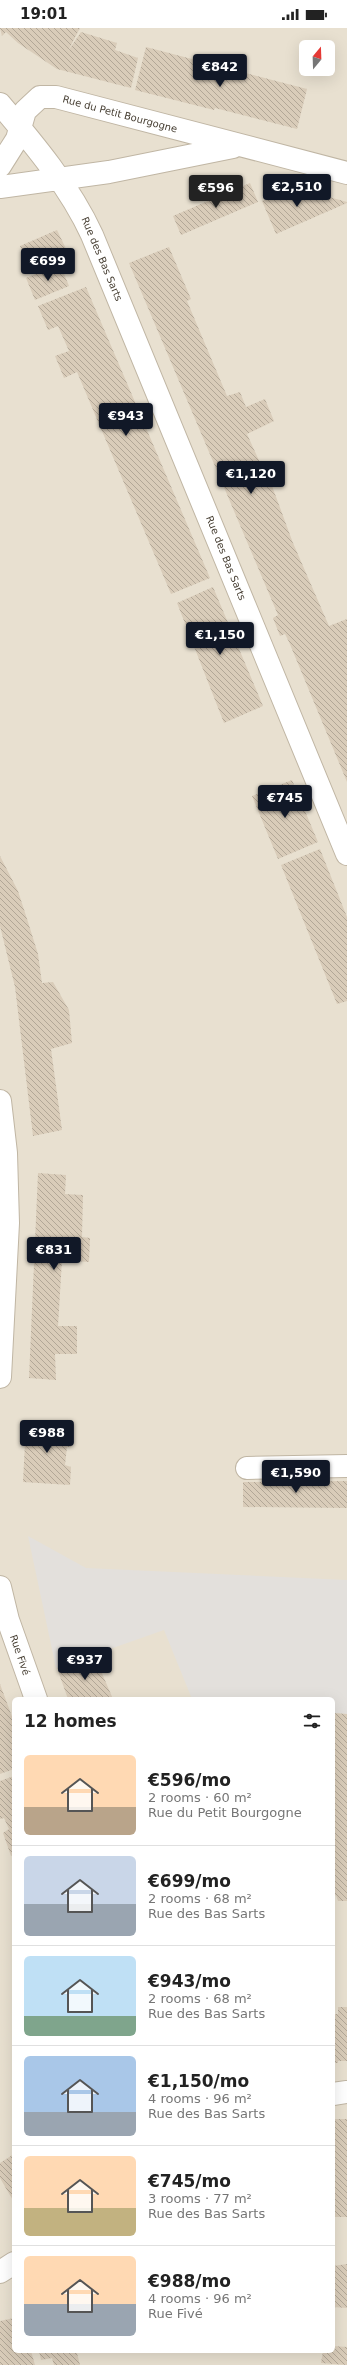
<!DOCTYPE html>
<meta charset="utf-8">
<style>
:root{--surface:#fff;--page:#f6f6f6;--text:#222;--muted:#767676;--line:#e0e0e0;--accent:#111827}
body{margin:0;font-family:"DejaVu Sans",sans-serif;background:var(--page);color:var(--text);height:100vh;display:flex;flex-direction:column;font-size:15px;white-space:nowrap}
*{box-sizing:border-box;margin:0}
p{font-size:13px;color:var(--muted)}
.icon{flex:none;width:22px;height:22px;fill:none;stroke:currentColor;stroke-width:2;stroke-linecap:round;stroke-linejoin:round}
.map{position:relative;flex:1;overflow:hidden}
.drawer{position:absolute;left:12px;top:1669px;width:323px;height:656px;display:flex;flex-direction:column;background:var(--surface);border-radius:6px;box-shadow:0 4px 16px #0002}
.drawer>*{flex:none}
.needle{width:26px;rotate:19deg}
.buttons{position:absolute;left:299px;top:12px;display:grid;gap:8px}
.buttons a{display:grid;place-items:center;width:36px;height:36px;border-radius:6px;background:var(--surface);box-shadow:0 4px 16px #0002;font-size:20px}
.price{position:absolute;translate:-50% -34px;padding:0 9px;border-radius:4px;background:var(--accent);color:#fff;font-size:13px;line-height:26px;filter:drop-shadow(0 1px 2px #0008)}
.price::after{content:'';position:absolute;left:50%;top:24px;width:12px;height:9px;margin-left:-6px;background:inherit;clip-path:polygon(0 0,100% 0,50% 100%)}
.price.on{background:#222;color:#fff}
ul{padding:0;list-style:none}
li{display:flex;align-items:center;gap:12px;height:100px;padding:0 12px}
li+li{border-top:1px solid var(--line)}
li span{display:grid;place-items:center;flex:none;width:112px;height:80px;border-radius:6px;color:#555}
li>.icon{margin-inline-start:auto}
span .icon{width:48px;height:48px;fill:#fffc;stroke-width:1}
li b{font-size:17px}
h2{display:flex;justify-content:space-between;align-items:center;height:48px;padding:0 12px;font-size:17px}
.status{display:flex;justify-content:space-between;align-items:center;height:28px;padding:0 20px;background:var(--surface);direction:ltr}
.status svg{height:11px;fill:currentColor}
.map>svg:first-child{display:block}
.residential{fill:#e8e0d0;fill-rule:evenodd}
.parking{fill:#e3e0dc}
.building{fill:url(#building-back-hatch)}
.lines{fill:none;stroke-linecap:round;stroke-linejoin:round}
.minor-casing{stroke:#c0b6a4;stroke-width:24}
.minor{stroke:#fff;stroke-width:22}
.labels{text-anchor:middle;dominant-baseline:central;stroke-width:4;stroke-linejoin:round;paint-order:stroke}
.street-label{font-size:10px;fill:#463e32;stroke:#fff}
</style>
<div class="status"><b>19:01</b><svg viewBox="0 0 49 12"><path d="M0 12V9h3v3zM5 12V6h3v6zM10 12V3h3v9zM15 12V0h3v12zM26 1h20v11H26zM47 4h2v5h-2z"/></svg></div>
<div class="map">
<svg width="347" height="2337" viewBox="0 0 347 2337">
<defs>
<pattern id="building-back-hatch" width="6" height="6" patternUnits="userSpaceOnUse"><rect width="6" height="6" fill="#d9ccb9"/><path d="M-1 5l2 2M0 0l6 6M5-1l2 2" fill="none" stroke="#b2a797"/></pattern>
</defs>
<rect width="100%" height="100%" fill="#f4eee2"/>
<path class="residential" d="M0,0H347V2337H0ZM306,19H328V41H306ZM14,1671H333V2323H14Z"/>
<path class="parking" d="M28,1508L86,1540L347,1552V1686L333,1685V1671H192L164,1602L56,1640Z"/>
<path class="building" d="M0,0H80L68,23L81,4L117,15L115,22L138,30L131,60L57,41L18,15L6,4L2,8Z
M146,19L307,61L297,101L215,80L214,82L135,62Z
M250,155L258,174L181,207L173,188Z
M293,159L347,174V175L276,206L262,173Z
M57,202L69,227L31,244L20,218Z
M169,219L191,271L187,273L227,368L240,364L246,379L265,371L274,393L247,406L266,448L268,447L293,515L329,598L347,591V754L289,614L285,606L280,608L273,590L278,587L129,235Z
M60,236L69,258L35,272L26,250Z
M86,259L210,550L171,566L77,344L64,350L55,328L69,323L58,298L48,302L38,278Z
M213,559L263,678L224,695L177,575Z
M292,752L318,814L278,831L252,768Z
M320,821L347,889V973L337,976L281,837Z
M0,828L18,863L28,894L38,926L42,955L53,954L69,982L72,1015L51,1021L62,1102L33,1108L15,959L0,898Z
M38,1145L66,1147L65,1166L83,1167L82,1209L90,1210L89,1234L62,1232L58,1298H77V1326H55L56,1352L29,1350Z
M26,1395L72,1397L71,1419H67L65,1437L71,1439L70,1457L23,1454Z
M347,1453V1480L243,1479V1454Z
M95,1629L113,1671H68L58,1643Z
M0,1656L14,1694V1741L0,1746Z
M333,1685L347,1686V1873H338L336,1867L333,1869Z
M14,1748V1827L11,1828L3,1805L9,1801L4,1790L0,1791V1753Z
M338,1979H347V2033H338V2035H333V1986H338Z
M333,2091H347V2189H333Z
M14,2126V2174L0,2150V2135Z
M347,2236V2280L333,2279V2238Z
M14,2290V2323H31L35,2337H0V2293Z
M333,2318L347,2319V2337L321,2335L323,2323H333Z
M39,2323H83L77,2325L80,2337H54L52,2330L41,2332Z"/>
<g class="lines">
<defs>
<path id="minor" d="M0,76C34,116 70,159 92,207L347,826
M0,138L17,111L25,83L40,69H56L347,145
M0,159L109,144L233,119
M0,1073L6,1125L8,1195L0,1349
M247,1440L347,1438
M0,1559L8,1592L36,1671
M333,2066L347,2064
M0,2244L14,2235"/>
</defs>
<use href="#minor" class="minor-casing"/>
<use href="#minor" class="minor"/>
</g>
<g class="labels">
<g class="street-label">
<text transform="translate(120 86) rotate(15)">Rue du Petit Bourgogne</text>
<text transform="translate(102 231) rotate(67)">Rue des Bas Sarts</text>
<text transform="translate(226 530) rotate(68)">Rue des Bas Sarts</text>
<text transform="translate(20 1627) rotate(71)">Rue Fivé</text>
</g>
</g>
</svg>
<div class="buttons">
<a><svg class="needle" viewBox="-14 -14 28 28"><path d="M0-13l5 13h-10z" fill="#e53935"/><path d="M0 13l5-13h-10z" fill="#767676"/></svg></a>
</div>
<b class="price" style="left:220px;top:60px">€842</b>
<b class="price" style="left:297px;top:180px">€2,510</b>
<b class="price on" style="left:216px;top:181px">€596</b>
<b class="price" style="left:48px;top:254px">€699</b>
<b class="price" style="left:126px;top:409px">€943</b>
<b class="price" style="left:251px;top:467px">€1,120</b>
<b class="price" style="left:220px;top:628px">€1,150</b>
<b class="price" style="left:285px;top:791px">€745</b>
<b class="price" style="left:54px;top:1243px">€831</b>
<b class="price" style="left:47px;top:1426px">€988</b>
<b class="price" style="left:296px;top:1466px">€1,590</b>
<b class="price" style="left:85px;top:1653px">€937</b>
<section class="drawer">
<h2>12 homes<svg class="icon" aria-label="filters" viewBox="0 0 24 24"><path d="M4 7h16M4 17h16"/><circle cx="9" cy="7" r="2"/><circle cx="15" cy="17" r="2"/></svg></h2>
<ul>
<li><span style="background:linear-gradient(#ffd9b3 65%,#b9a48a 0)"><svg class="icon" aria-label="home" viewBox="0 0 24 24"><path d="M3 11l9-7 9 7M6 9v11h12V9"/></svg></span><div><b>€596/mo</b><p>2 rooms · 60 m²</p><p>Rue du Petit Bourgogne</p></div></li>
<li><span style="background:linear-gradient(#c9d6e8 60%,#9aa5b1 0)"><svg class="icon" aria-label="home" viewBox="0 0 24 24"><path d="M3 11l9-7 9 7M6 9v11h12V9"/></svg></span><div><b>€699/mo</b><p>2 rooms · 68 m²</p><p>Rue des Bas Sarts</p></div></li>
<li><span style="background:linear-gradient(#bfe0f5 75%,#7fa58c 0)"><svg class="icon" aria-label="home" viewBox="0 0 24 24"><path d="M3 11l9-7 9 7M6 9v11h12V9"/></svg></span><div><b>€943/mo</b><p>2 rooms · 68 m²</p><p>Rue des Bas Sarts</p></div></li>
<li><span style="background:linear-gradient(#a9c7e8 70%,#9aa5b1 0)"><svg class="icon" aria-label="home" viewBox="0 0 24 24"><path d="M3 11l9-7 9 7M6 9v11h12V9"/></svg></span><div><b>€1,150/mo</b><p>4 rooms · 96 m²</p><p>Rue des Bas Sarts</p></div></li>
<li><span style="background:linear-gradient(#ffd9b3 65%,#c2b280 0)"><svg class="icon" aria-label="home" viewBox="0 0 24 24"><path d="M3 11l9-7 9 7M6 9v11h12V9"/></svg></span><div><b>€745/mo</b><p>3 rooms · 77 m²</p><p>Rue des Bas Sarts</p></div></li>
<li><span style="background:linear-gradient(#ffd9b3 60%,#9aa5b1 0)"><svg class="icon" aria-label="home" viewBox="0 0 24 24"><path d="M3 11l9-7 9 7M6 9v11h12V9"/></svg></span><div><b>€988/mo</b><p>4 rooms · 96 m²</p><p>Rue Fivé</p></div></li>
</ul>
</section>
</div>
